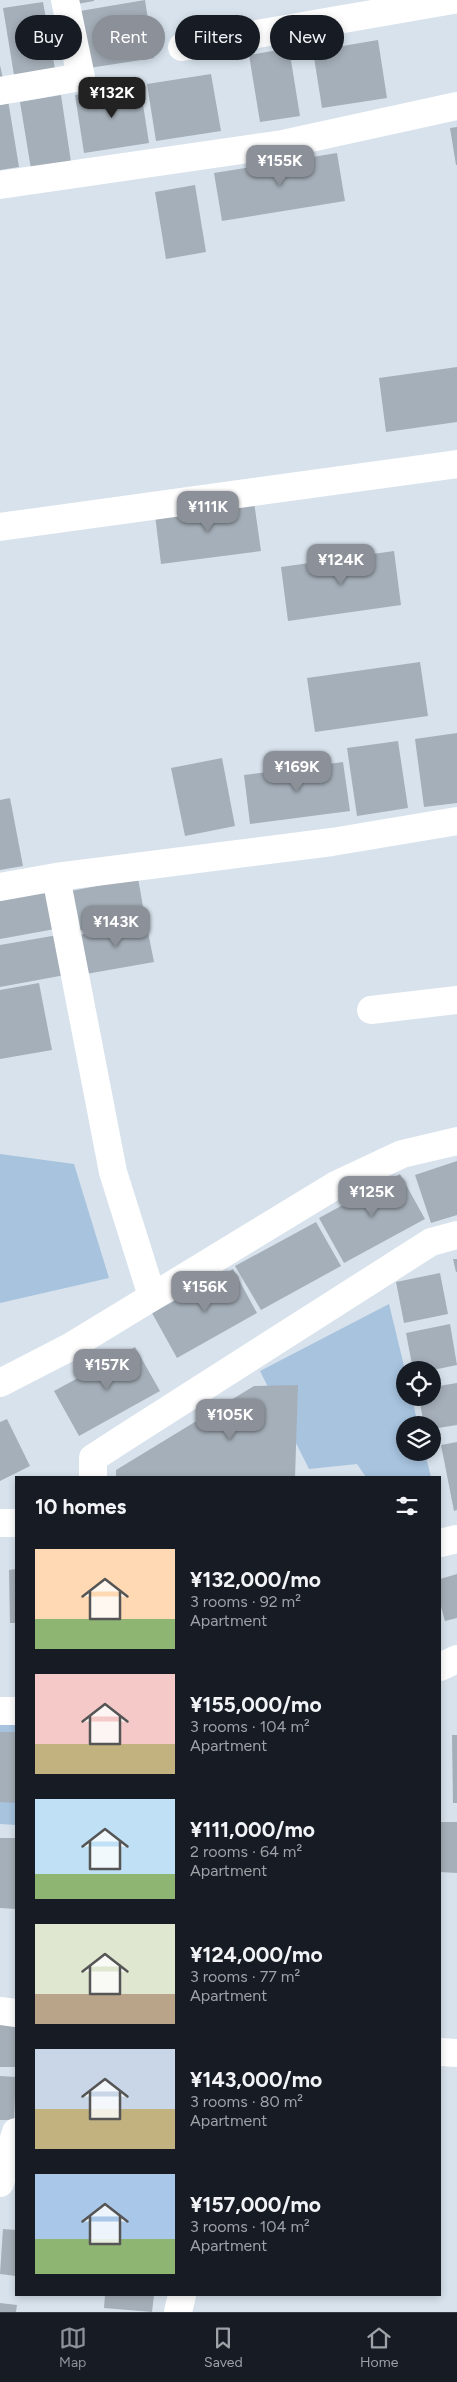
<!DOCTYPE html>
<meta charset="utf-8">
<style>
:root{--surface:#171b24;--page:#20242c;--text:#f1f3f6;--muted:#9ea1a6;--line:#363941;--accent:#8c9099}
body{margin:0;font-family:Figtree,sans-serif;background:var(--page);color:var(--text);height:100vh;display:flex;flex-direction:column;font-size:19px;white-space:nowrap}
*{box-sizing:border-box;margin:0}
p{font-size:16px;color:var(--muted)}
.icon{flex:none;width:28px;height:28px;fill:none;stroke:currentColor;stroke-width:2;stroke-linecap:round;stroke-linejoin:round}
.map{position:relative;flex:1;overflow:hidden}
.panel{position:absolute;left:15px;top:1476px;width:426px;height:820px;display:flex;flex-direction:column;background:var(--surface);border-radius:0px;box-shadow:0 2px 8px #0003}
.panel>*{flex:none}
.top-card{position:absolute;left:15px;top:15px;width:428px;height:45px;display:flex;gap:10px}
.tools{position:absolute;left:396px;top:1361px;display:grid;gap:10px}
.tools a{display:grid;place-items:center;width:45px;height:45px;border-radius:50%;background:var(--surface);box-shadow:0 2px 8px #0003;font-size:25px}
.price{position:absolute;translate:-50% -42px;padding:0 11px;border-radius:10px;background:var(--accent);color:#fff;font-size:16px;line-height:32px;filter:drop-shadow(0 1px 2px #0008)}
.price::after{content:'';position:absolute;left:50%;top:30px;width:15px;height:11px;margin-left:-8px;background:inherit;clip-path:polygon(0 0,100% 0,50% 100%)}
.price.on{background:#222;color:#fff}
ul{padding:0;list-style:none}
li{display:flex;align-items:center;gap:15px;height:125px;padding:0 20px}
li span{display:grid;place-items:center;flex:none;width:140px;height:100px;border-radius:0px;color:#555}
li>.icon{margin-inline-start:auto}
span .icon{width:60px;height:60px;fill:#fffc;stroke-width:1}
li b{font-size:21px}
h2{display:flex;justify-content:space-between;align-items:center;height:60px;padding:0 20px;font-size:21px}
.tag{padding:0 18px;border-radius:22px;background:var(--surface);box-shadow:0 2px 8px #0003;font-size:18px;line-height:45px}
.tag.on{background:var(--accent);color:#fff}
.menu{display:flex;justify-content:space-around;align-items:center;height:70px;border-top:1px solid var(--line);background:var(--surface);font-size:14px;color:var(--muted)}
.menu a{display:grid;justify-items:center;gap:2px}
.menu .on{color:var(--accent)}
.map>svg:first-child{display:block}
.green{fill:#a7c3de}
.building{fill:#a5afb9}
.lines{fill:none;stroke-linecap:round;stroke-linejoin:round}
.minor{stroke:#fff;stroke-width:28}
</style>
<div class="map">
<svg width="457" height="2312" viewBox="0 0 457 2312">
<rect width="100%" height="100%" fill="#d7e2ec"/>
<path class="green" d="M0,1154L74,1164L109,1278L0,1303Z
M389,1304L405,1370V1398H412L418,1425H405V1452L425,1453L431,1477H366L357,1464L309,1469L260,1371Z
M0,1722H16V1825L0,1824Z"/>
<path class="building" d="M77,0H94V1L77,4Z
M145,0L154,58L89,68L80,11Z
M43,2L55,69L14,75L3,8Z
M378,40L387,98L322,108L313,51Z
M289,48L300,116L260,122L249,55Z
M0,65L3,79L0,80Z
M211,74L221,131L156,141L147,84Z
M140,85L149,143L84,153L75,95Z
M61,95L71,162L31,169L20,102Z
M8,100L19,167L0,170V101Z
M457,127V165H456L450,128Z
M337,153L345,201L222,221L214,173Z
M195,185L206,252L166,259L155,192Z
M457,367V422L386,432L379,378Z
M254,502L261,551L161,564L155,515Z
M394,551L401,605L288,621L281,567Z
M420,662L428,716L315,732L307,678Z
M457,733V803L424,807L415,739Z
M398,741L408,808L357,816L347,748Z
M222,758L235,826L185,836L171,768Z
M343,762L350,811L250,824L244,775Z
M10,798L23,866L0,870V800Z
M138,878L145,918L78,931L71,891Z
M48,889L55,929L0,939V898Z
M146,922L154,962L86,974L79,935Z
M58,935L65,975L0,987V945Z
M39,983L52,1050L0,1059V990Z
M457,1161V1215L431,1223L415,1175Z
M400,1174L425,1219L344,1263L319,1218Z
M316,1222L341,1266L261,1310L235,1266Z
M453,1259H457V1272H456Z
M233,1269L257,1313L177,1358L152,1313Z
M440,1273L448,1314L404,1323L396,1282Z
M450,1324L457,1365L433,1370H413L406,1333Z
M135,1347L160,1391L79,1436L54,1391Z
M457,1383V1425L432,1429V1425H424L419,1398H432V1387Z
M298,1385L295,1478H116V1470L254,1386Z
M7,1419L30,1466L0,1481V1422Z
M457,1442V1510L454,1511L441,1445Z
M16,1569V1623H10L9,1570Z
M457,1574V1618L445,1621L440,1603V1579Z
M0,1732H16V1803L0,1802Z
M452,1735H457V1803H453Z
M440,1822H457V1873L440,1872Z
M0,1838H16V1909L0,1908Z
M0,2023L16,2024V2067H0Z
M0,2076L16,2077L14,2120H0Z
M3,2229L16,2230V2276L0,2274Z
M105,2295H154L152,2312L104,2308Z
M0,2303L17,2305L16,2312H0Z"/>
<g class="lines">
<path class="minor" d="M182,47L453,0
M0,91L81,77L65,0
M0,185L283,144L457,106
M0,527L457,464
M0,887L56,877
M371,1010L457,1000
M152,1296L113,1172L56,877L332,842L457,821
M0,1383L70,1347L336,1185L402,1154L457,1141
M93,1478V1458L127,1436L431,1242L457,1235
M0,1523H16
M440,1543L457,1539
M440,1667L457,1659
M0,1711H16
M0,2011L16,2013
M440,2052L457,2053
M0,2183L16,2132
M178,2312L182,2295"/>
</g>
</svg>
<div class="tools">
<a><svg class="icon" aria-label="locate" viewBox="0 0 24 24"><circle cx="12" cy="12" r="6"/><path d="M12 2v4M12 18v4M2 12h4M18 12h4"/></svg></a>
<a><svg class="icon" aria-label="layers" viewBox="0 0 24 24"><path d="M12 4l9 5-9 5-9-5zM3 14l9 5 9-5"/></svg></a>
</div>
<b class="price on" style="left:112px;top:119px">¥132K</b>
<b class="price" style="left:280px;top:187px">¥155K</b>
<b class="price" style="left:208px;top:533px">¥111K</b>
<b class="price" style="left:341px;top:586px">¥124K</b>
<b class="price" style="left:297px;top:793px">¥169K</b>
<b class="price" style="left:116px;top:948px">¥143K</b>
<b class="price" style="left:372px;top:1218px">¥125K</b>
<b class="price" style="left:205px;top:1313px">¥156K</b>
<b class="price" style="left:107px;top:1391px">¥157K</b>
<b class="price" style="left:230px;top:1441px">¥105K</b>
<div class="top-card">
<a class="tag">Buy</a>
<a class="tag on">Rent</a>
<a class="tag">Filters</a>
<a class="tag">New</a>
</div>
<section class="panel">
<h2>10 homes<svg class="icon" aria-label="filters" viewBox="0 0 24 24"><path d="M4 7h16M4 17h16"/><circle cx="9" cy="7" r="2"/><circle cx="15" cy="17" r="2"/></svg></h2>
<ul>
<li><span style="background:linear-gradient(#ffd9b3 70%,#8fb573 0)"><svg class="icon" aria-label="home" viewBox="0 0 24 24"><path d="M3 11l9-7 9 7M6 9v11h12V9"/></svg></span><div><b>¥132,000/mo</b><p>3 rooms · 92 m²</p><p>Apartment</p></div></li>
<li><span style="background:linear-gradient(#f6c9c9 70%,#c2b280 0)"><svg class="icon" aria-label="home" viewBox="0 0 24 24"><path d="M3 11l9-7 9 7M6 9v11h12V9"/></svg></span><div><b>¥155,000/mo</b><p>3 rooms · 104 m²</p><p>Apartment</p></div></li>
<li><span style="background:linear-gradient(#bfe0f5 75%,#8fb573 0)"><svg class="icon" aria-label="home" viewBox="0 0 24 24"><path d="M3 11l9-7 9 7M6 9v11h12V9"/></svg></span><div><b>¥111,000/mo</b><p>2 rooms · 64 m²</p><p>Apartment</p></div></li>
<li><span style="background:linear-gradient(#dfe7d0 70%,#b9a48a 0)"><svg class="icon" aria-label="home" viewBox="0 0 24 24"><path d="M3 11l9-7 9 7M6 9v11h12V9"/></svg></span><div><b>¥124,000/mo</b><p>3 rooms · 77 m²</p><p>Apartment</p></div></li>
<li><span style="background:linear-gradient(#c9d6e8 60%,#c2b280 0)"><svg class="icon" aria-label="home" viewBox="0 0 24 24"><path d="M3 11l9-7 9 7M6 9v11h12V9"/></svg></span><div><b>¥143,000/mo</b><p>3 rooms · 80 m²</p><p>Apartment</p></div></li>
<li><span style="background:linear-gradient(#a9c7e8 65%,#8fb573 0)"><svg class="icon" aria-label="home" viewBox="0 0 24 24"><path d="M3 11l9-7 9 7M6 9v11h12V9"/></svg></span><div><b>¥157,000/mo</b><p>3 rooms · 104 m²</p><p>Apartment</p></div></li>
</ul>
</section>
</div>
<nav class="menu">
<a class="on"><svg class="icon" aria-label="map" viewBox="0 0 24 24"><path d="M3 6l6-2 6 2 6-2v14l-6 2-6-2-6 2zM9 4v14M15 6v14"/></svg>Map</a>
<a><svg class="icon" aria-label="saved" viewBox="0 0 24 24"><path d="M7 4h10v16l-5-4-5 4z"/></svg>Saved</a>
<a><svg class="icon" aria-label="home" viewBox="0 0 24 24"><path d="M3 11l9-7 9 7M6 9v11h12V9"/></svg>Home</a>
</nav>
